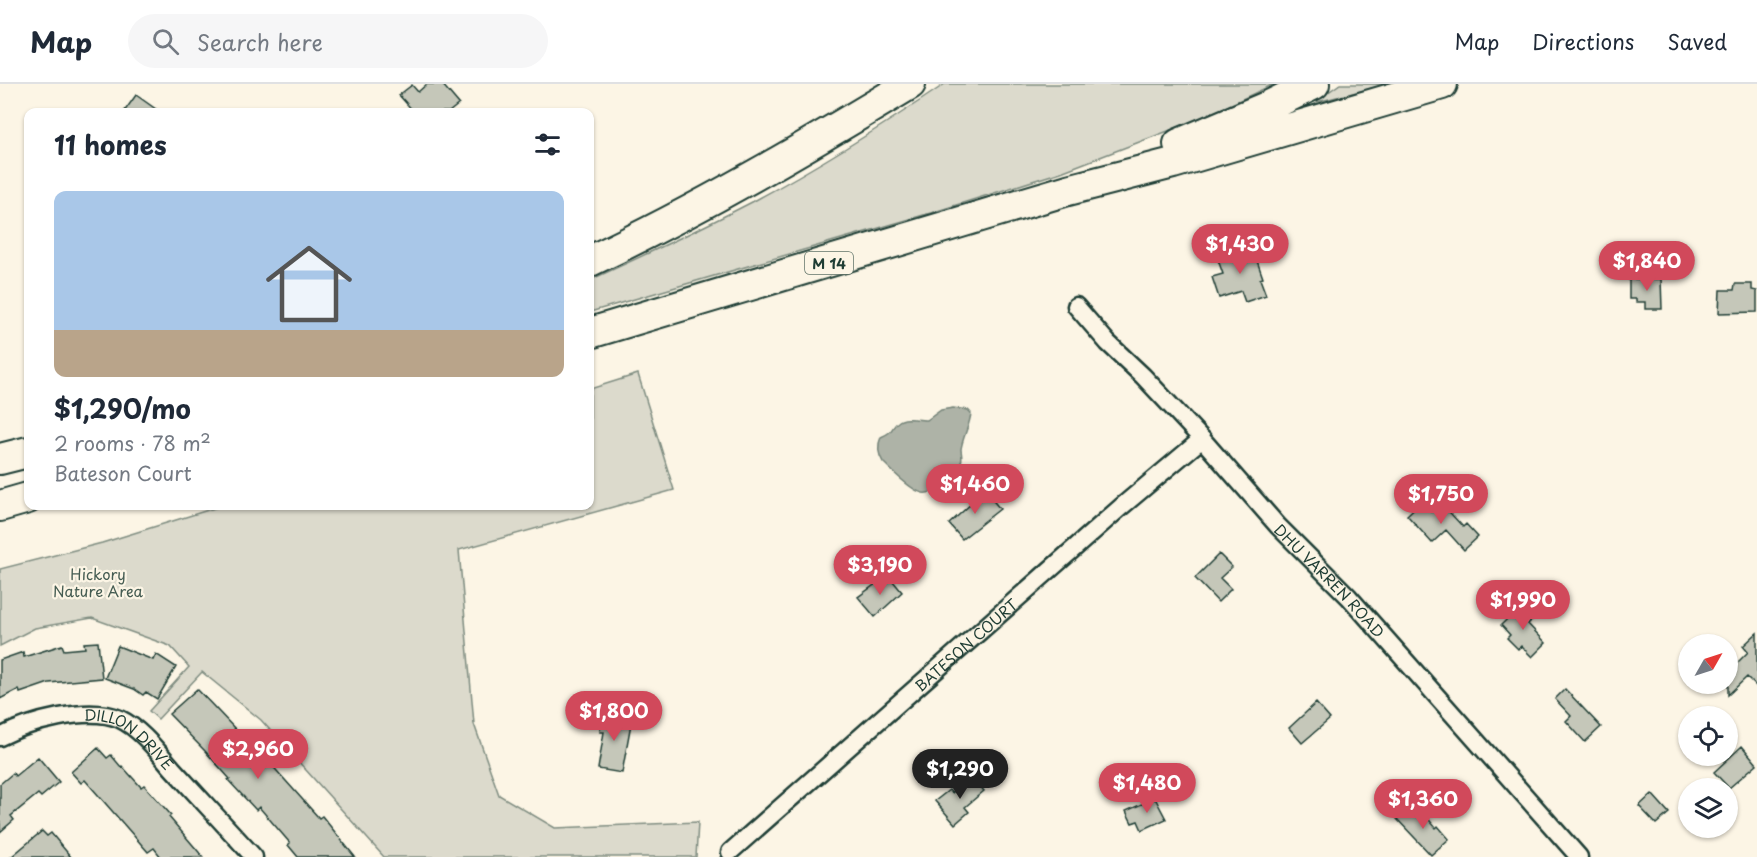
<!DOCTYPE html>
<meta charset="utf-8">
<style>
:root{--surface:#fff;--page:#f6f6f7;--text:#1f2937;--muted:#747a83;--line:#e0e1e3;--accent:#d1495b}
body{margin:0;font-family:"Playpen Sans",sans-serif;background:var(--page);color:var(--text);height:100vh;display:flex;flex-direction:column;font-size:22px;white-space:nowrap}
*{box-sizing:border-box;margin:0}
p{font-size:20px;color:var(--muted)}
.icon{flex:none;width:33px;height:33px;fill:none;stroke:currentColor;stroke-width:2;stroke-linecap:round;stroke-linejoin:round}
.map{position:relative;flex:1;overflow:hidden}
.side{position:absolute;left:24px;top:24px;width:570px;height:402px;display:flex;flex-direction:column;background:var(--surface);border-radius:12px;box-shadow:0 2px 4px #0004}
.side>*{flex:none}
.needle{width:39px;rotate:51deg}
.controls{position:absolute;left:1678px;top:550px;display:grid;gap:12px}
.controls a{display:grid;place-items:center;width:60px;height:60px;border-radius:50%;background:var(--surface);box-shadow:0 2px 4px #0004;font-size:30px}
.price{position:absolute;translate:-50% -51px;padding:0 14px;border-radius:21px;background:var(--accent);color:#fff;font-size:20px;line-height:39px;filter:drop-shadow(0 2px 3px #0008)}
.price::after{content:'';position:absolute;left:50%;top:36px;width:18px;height:14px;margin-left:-9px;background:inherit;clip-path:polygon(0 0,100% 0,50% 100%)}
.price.selected{background:#222;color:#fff}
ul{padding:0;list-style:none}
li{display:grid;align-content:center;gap:12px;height:318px;padding:0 30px}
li+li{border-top:2px solid var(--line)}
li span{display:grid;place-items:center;height:186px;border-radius:12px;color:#555}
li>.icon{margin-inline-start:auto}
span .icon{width:108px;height:108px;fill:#fffc;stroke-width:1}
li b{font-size:26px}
h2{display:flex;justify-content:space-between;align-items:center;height:72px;padding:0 30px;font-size:26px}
header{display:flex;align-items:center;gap:36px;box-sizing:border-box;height:84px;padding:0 30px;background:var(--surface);border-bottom:2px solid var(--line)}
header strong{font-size:28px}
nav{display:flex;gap:33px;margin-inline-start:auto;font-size:21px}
.search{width:420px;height:54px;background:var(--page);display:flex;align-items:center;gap:15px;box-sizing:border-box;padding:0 21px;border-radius:33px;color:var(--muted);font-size:22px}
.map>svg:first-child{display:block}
.green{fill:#dcdacc;stroke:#7e8c80;stroke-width:1.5}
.water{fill:#aeb3a7;stroke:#758479;stroke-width:1.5}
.building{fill:#c5c7b9;stroke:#1f3d34;stroke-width:1.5}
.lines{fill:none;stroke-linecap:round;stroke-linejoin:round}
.street-casing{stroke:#1f3d34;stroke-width:21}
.highway-casing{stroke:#1f3d34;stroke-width:34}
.street{stroke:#fcf5e5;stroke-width:16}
.highway{stroke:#fcf5e5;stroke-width:30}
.labels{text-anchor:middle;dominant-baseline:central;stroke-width:4.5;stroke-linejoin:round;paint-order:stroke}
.shield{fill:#fcf5e5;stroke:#617469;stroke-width:1.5}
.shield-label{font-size:14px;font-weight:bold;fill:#1f3d34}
.park-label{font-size:15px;fill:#455c52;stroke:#fcf5e5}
.street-label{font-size:15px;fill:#1f3d34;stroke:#fcf5e5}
</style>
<header>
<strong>Map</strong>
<div class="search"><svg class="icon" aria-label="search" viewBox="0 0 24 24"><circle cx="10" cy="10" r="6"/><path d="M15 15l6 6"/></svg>Search here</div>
<nav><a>Map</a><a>Directions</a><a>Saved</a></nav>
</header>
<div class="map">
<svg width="1757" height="773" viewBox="0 0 1757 773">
<rect width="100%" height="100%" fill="#fcf5e5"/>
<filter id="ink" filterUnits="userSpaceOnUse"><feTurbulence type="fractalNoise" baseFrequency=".0167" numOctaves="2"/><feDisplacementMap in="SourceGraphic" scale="12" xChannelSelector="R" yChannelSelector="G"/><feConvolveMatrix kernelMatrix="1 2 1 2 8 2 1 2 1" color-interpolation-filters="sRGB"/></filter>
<g filter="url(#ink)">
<path class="green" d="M945,0H1274L1202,34L1061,88L934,128L590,228V196C645,171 700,145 754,117C819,82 883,42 945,0Z
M1340,0H1388L1317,18V16Z
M638,290L674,406L459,466L474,640L499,711L555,744L698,738L696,773H384L261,636L202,588L158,635L149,627L189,583L170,562L92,534L35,544L0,562V485L102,459L221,422H590V305Z"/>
<path class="water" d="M953,324L968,326L971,329C970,341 963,352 961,365C961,369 963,374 961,378C956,390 937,411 923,409C911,407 892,387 883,378C878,370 877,362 881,353C895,347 890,344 898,338C905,332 919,336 927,336L941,326Z"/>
<path class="building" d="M427,0H442L459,20L449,28H414L399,11L412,1L418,8Z
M136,11L160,28H124Z
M1248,159L1253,175L1256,174L1263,194L1260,195L1266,211L1245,218L1241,207L1219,214L1212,193L1223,190L1218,176L1230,171L1229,166Z
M1629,195H1661L1662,225H1645V218H1636V215H1629Z
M1735,200H1752V206L1757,207V228L1719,229L1720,206H1734Z
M985,407L1000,425L962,455L949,440Z
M1422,417L1431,428L1441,419L1463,443L1466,440L1478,453L1464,466L1446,446L1432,459L1407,431Z
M1219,470L1232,483L1220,494L1231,505L1218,518L1195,494Z
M888,491L902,508L875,533L858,513Z
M1524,519L1537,531L1528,540L1546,559L1532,573L1521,562L1518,565L1507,554L1510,551L1501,541Z
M1757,549V603L1747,593L1728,611V588L1748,568L1743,562Z
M98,558L102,594L49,599L20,609L19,605L0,615V576L23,568L24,573L62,561L64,566L85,564L84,559Z
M118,562L153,576L156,570L176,583L157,615L146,608L143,611L134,605L105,594Z
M197,605L258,669L260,668L319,734L322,732L355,773H298L288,761L290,759L259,723L256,726L228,696L230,695L205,667L169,630Z
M1565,605L1601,643L1585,658L1566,637L1571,632L1555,615Z
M1316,619L1330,635L1302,659L1289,644Z
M603,629L632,634L622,689L598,685L604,648H600Z
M1742,662L1757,680L1729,704L1714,688Z
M98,664L107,674L111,671L121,683L122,682L141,703L144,701L171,731L169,733L203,773H161L154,764L148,768L85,696L81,699L71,688Z
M38,673L59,698L41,713L38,710L11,732L14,736L0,748V700L13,689L15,692Z
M972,692L984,707L965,723L969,728L955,740L935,717L949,706L952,709Z
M1652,710L1669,729L1656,740L1639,722Z
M1155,714L1166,735L1142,746L1138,737L1132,739L1126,727Z
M1411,722L1422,734L1425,731L1436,744L1438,742L1449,755L1431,771L1397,735Z
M42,747L47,752L51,749L71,773H11Z"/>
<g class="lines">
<defs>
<g id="street">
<path id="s1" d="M1076,222L1108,259L1143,292L1202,355L1278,442L1349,513L1579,773"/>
<path id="s2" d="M0,653C29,638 88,621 120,635C141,645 158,668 173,685C200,714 227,744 254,773"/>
<path id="s3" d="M730,768L1121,423L1202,355"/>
</g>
<path id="highway" d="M1179,60L1269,22L1314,0
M590,177C700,125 806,63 910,0
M590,249L1068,106L1173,79L1442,0
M0,375L28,368
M0,422L28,414"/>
</defs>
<use href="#street" class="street-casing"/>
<use href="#highway" class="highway-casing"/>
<use href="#street" class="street"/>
<use href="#highway" class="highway"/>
</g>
</g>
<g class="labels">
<rect class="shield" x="805" y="168" width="48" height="22" rx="4.5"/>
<g class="shield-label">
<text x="829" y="179">M 14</text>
</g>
<g class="park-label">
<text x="98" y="489">Hickory<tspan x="98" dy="17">Nature Area</tspan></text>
</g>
<g class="street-label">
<text stroke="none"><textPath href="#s1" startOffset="374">DHU VARREN ROAD</textPath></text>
<text stroke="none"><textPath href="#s3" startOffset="314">BATESON COURT</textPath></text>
<text stroke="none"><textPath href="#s2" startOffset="141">DILLON DRIVE</textPath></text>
</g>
</g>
</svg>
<div class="controls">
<a><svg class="needle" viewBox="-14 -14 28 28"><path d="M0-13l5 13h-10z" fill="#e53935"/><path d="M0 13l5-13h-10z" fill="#747a83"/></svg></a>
<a><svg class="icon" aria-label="locate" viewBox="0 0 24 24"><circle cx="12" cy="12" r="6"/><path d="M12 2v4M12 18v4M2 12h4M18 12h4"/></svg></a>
<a><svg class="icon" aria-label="layers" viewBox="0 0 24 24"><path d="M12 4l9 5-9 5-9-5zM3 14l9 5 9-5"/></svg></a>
</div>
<b class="price" style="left:1240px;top:191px">$1,430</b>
<b class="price" style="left:1647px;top:208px">$1,840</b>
<b class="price" style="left:975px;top:431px">$1,460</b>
<b class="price" style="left:1441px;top:441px">$1,750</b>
<b class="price" style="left:880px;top:512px">$3,190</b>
<b class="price" style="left:1523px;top:547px">$1,990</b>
<b class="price" style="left:614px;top:658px">$1,800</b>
<b class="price" style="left:258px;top:696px">$2,960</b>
<b class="price selected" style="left:960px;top:716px">$1,290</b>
<b class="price" style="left:1147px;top:730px">$1,480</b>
<b class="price" style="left:1423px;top:746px">$1,360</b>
<section class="side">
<h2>11 homes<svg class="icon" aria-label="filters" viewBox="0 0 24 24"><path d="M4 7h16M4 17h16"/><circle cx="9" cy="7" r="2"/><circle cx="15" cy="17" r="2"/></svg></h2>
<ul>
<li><span style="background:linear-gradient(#a9c7e8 75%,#b9a48a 0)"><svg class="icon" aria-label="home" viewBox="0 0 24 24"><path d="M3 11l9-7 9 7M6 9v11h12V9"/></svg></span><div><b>$1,290/mo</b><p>2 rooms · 78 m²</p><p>Bateson Court</p></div></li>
</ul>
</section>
</div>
